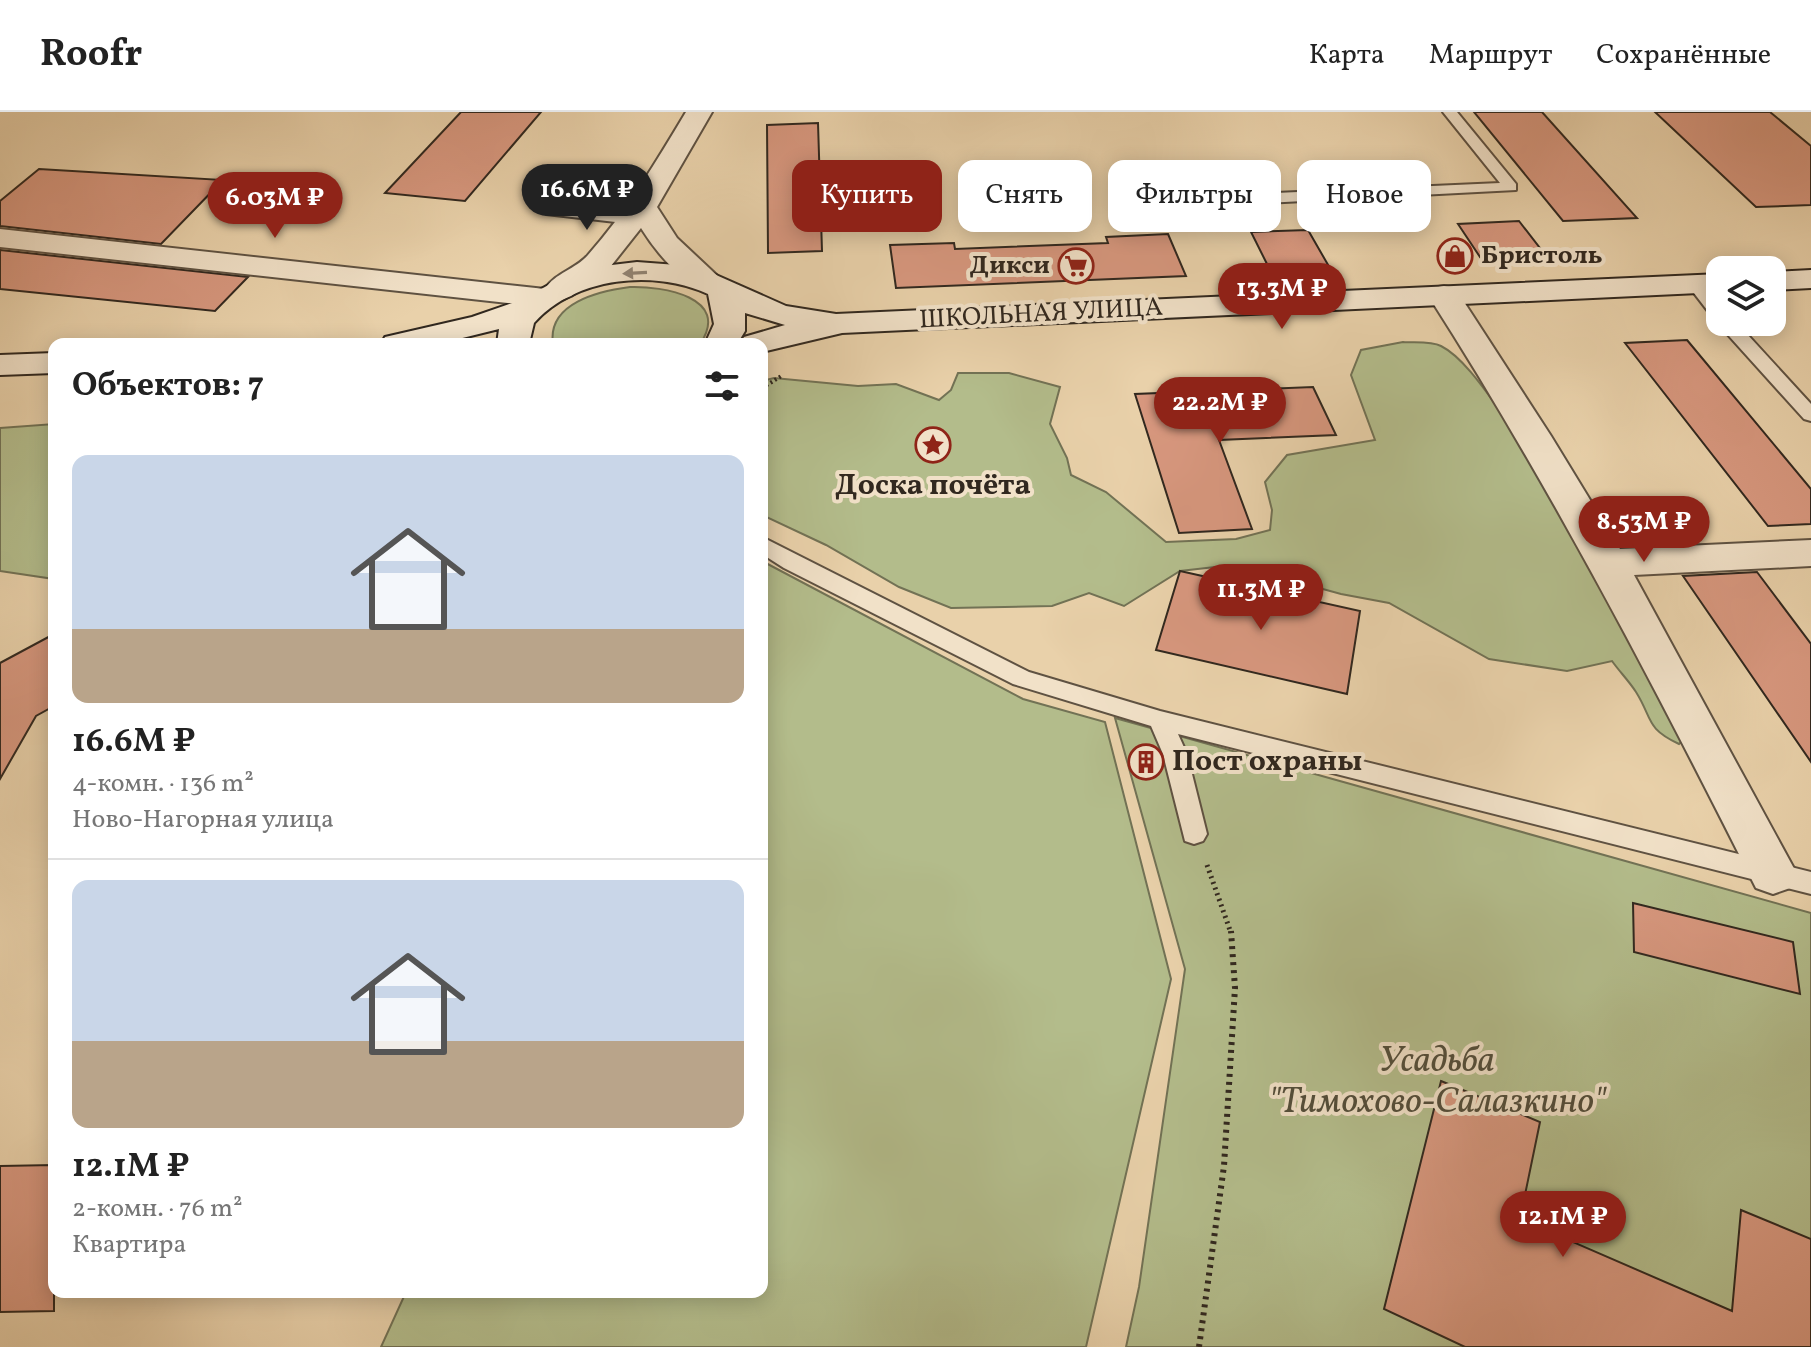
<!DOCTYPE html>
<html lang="ru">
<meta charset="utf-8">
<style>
:root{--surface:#fff;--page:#f2f2f2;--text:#222;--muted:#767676;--line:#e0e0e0;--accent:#8f2418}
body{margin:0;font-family:Vollkorn,serif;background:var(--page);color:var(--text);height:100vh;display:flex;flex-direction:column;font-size:30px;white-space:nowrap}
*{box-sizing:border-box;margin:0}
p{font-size:26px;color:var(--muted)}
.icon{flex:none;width:44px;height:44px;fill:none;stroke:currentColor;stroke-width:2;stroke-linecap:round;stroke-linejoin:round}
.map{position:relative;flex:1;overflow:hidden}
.side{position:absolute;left:48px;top:226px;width:720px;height:960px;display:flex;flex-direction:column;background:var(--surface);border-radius:16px;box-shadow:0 4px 20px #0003}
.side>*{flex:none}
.top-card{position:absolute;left:792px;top:48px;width:760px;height:72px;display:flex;gap:16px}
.tools{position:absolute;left:1706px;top:144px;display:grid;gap:16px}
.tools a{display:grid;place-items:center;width:80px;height:80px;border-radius:16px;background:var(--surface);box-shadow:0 4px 20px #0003;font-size:40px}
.price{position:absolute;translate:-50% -68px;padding:0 18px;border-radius:28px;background:var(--accent);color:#fff;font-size:26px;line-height:52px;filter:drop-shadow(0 2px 4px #0008)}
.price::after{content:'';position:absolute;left:50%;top:48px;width:24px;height:18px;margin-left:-12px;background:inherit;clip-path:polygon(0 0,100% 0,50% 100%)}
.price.on{background:#222;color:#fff}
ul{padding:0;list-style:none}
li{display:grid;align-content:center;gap:16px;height:424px;padding:0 24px}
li+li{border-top:2px solid var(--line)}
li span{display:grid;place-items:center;height:248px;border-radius:16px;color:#555}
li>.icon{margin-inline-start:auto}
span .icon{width:144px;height:144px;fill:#fffc;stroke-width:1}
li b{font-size:34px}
h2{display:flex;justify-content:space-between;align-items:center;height:96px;padding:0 24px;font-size:34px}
.tag{padding:0 28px;border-radius:16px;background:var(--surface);box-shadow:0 4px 20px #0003;font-size:28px;line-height:72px}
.tag.on{background:var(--accent);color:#fff}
header{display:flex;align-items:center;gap:48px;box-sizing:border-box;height:112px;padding:0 40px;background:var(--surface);border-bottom:2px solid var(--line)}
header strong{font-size:38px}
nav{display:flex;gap:44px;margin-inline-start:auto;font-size:28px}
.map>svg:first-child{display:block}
.green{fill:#b3bc8b;stroke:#727255;stroke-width:2}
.building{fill:#d7977e;stroke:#31281f;stroke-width:2}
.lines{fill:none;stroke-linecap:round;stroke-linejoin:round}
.lane-casing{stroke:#5f5242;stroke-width:4}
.street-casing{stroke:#5f5242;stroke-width:4}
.secondary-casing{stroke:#31281f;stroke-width:4}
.path-far2{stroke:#31281f;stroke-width:4;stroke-dasharray:2 3;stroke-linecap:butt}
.path-far1{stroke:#31281f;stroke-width:5;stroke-dasharray:2 4;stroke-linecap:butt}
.path{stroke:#31281f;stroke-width:6;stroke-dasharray:3 5;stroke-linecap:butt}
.lane{fill:#f1e1c8;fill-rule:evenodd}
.street{fill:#f1e1c8;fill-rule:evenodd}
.secondary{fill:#f1e1c8;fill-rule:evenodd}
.oneway{fill:#918474}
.labels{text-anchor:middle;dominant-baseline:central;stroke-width:8;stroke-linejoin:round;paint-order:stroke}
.far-poi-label{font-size:26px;font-weight:bold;fill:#31281f;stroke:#f1e1c8;text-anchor:start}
.far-street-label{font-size:26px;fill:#31281f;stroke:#f1e1c8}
.poi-label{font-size:30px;font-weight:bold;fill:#31281f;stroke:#f1e1c8}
.near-park-label{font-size:36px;font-style:italic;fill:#524d3a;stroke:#f1e1c8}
</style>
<header>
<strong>Roofr</strong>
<nav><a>Карта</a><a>Маршрут</a><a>Сохранённые</a></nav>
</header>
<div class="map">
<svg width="1811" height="1235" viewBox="0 0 1811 1235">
<rect width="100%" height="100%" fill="#e9d1aa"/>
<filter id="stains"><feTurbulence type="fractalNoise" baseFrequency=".0025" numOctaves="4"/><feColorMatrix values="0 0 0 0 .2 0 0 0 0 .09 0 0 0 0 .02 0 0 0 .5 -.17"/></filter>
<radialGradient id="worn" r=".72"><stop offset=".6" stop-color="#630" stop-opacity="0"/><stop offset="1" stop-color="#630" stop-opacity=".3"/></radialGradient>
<path class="green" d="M630,175C662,174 732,185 700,232H553C547,191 599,179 630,175Z
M1403,230C1414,231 1431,229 1441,234C1469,248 1498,299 1520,325L1687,625L1679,632C1645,616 1653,607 1636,580C1629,569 1619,559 1612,549L1567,559L1489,547L1389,491L1341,482L1261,460L1215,455L1180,459L1124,494L1089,481L1052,494L951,496L899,475L826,433L762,403V269L774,266L858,274L896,272L939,288L951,278L958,261H1009L1060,275L1050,312L1067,346L1071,363L1106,380L1166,430L1236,427L1270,418L1272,398L1265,370L1287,343L1375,328L1351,263L1361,238Z
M54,312V467L0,459V316Z
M762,449L1023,587L1105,610L1171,867L1086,1235H381L406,1180H762Z
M1115,606L1811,801V1235H1126L1139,1175L1185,857Z"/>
<path class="building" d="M461,0H541L465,89L385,81Z
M1474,0H1542L1637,106L1563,109Z
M1655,0H1770L1811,34V93L1756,95Z
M818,11L822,139L768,141L767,13Z
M39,57L223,68L161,132L0,114V89Z
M1519,109L1550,149L1484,151L1458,112Z
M1308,118L1331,158L1271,160L1251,120Z
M1168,122L1186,164L896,176L890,133L954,131L955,137L1108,131L1106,125Z
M0,138L248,165L215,199L0,177Z
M1687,228L1811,377V412L1768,414L1625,231Z
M1313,275L1336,323L1219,328L1252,417L1179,421L1135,282Z
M1180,459L1360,499L1347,582L1156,538Z
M1757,460L1811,532V650L1683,464Z
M54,522V594L36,604L0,667V551Z
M1633,791L1793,830L1800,882L1634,840Z
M1441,969L1540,1010L1520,1107L1732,1199L1741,1098L1811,1127V1235H1465L1384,1197Z
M54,1053V1199L0,1200V1054Z"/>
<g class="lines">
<defs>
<path id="lane" d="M1443,0H1457L1516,72V78L1208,94L1200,89L1208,84L1500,71Z
M552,94L633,102L641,107L633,112L546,102L544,99Z
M1695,167C1713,173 1720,193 1720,210H1736L1811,292V309L1804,307L1720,214L1719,208L1714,207L1687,172Z
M762,425L1029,560L1160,599L1811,760V782L1178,622L1187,642L1207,722L1203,729L1194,732L1185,729L1163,642L1151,614L1013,572L784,456L762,442Z"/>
<path id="street" d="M686,0H712L657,95L677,126L725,171L721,178C691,185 656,140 641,116L607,159L571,184L544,195L0,135V117L545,177C555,161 576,157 588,143C627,99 656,50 686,0Z
M1444,174L1455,176L1551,324L1620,437L1811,428V454L1634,463L1797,762L1790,776L1773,782L1756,776C1654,573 1551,375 1428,183L1433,176Z"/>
<path id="secondary" d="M637,150L677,153L707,159L786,194L836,202L1720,162V180L842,221L762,240V232H740L744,225L785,213L745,201V219L737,232H705L714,212L708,182C654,157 575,165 534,211L529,232H497L499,217L438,232H381L385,225L472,205L521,188L565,164L595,155Z
M1811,158V176L1772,178V160Z
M54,241V261L0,263V243Z"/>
</defs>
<use href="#lane" class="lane-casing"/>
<use href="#street" class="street-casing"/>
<use href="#secondary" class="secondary-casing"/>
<path class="path-far2" d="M762,276L783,263"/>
<path class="path-far1" d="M1207,753L1231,821"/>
<path class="path" d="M1199,1235L1224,1054L1235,876L1231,819"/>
<use href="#lane" class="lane"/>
<use href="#street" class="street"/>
<use href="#secondary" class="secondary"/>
</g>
<defs><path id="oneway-solid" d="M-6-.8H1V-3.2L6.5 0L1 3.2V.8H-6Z" transform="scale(2)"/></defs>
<use class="oneway" href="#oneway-solid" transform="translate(635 161) rotate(177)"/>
<defs>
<symbol id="shop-ring" viewBox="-11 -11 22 22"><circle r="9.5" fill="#f1e1c8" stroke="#8f2418" stroke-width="1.5"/><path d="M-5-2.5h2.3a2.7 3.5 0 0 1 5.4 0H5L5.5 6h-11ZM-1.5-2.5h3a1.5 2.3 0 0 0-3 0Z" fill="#8f2418"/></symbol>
<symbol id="supermarket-ring" viewBox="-11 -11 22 22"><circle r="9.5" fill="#f1e1c8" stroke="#8f2418" stroke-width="1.5"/><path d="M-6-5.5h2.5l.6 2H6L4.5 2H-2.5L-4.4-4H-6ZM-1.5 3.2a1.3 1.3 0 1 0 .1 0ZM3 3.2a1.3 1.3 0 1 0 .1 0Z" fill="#8f2418"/></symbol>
<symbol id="sight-ring" viewBox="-11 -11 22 22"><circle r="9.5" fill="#f1e1c8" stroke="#8f2418" stroke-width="1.5"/><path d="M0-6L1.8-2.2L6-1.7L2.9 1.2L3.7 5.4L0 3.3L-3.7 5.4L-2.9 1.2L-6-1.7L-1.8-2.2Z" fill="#8f2418"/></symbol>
<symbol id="building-ring" viewBox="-11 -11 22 22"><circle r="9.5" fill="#f1e1c8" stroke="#8f2418" stroke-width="1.5"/><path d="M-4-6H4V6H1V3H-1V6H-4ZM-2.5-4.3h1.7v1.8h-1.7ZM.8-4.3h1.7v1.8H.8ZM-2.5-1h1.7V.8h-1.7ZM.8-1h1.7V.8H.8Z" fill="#8f2418"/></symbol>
</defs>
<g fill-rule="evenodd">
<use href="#shop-ring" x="1435" y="124" width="40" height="40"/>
<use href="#supermarket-ring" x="1056" y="134" width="40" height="40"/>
<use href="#sight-ring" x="913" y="313" width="40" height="40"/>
<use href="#building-ring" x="1126" y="630" width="40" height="40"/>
</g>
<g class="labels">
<g class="far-poi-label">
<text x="1481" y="144">Бристоль</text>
<text x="1050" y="154" text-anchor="end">Дикси</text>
</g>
<g class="far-street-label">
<text transform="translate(1041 202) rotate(-3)">ШКОЛЬНАЯ УЛИЦА</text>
</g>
<g class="poi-label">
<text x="933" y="374">Доска почёта</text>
<text x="1172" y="650" text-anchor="start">Пост охраны</text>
</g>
<g class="near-park-label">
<text x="1437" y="950">Усадьба<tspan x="1437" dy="41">"Тимохово-Салазкино"</tspan></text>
</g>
</g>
<rect width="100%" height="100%" filter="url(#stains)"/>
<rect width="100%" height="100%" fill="url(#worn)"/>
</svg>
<div class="tools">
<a><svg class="icon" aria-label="layers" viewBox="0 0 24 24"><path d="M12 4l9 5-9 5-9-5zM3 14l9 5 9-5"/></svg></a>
</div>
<b class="price on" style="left:587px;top:120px">16.6M ₽</b>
<b class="price" style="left:275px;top:128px">6.03M ₽</b>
<b class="price" style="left:1282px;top:219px">13.3M ₽</b>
<b class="price" style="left:1220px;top:333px">22.2M ₽</b>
<b class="price" style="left:1644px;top:452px">8.53M ₽</b>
<b class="price" style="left:1261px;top:520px">11.3M ₽</b>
<b class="price" style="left:1563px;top:1147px">12.1M ₽</b>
<div class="top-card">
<a class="tag on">Купить</a>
<a class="tag">Снять</a>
<a class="tag">Фильтры</a>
<a class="tag">Новое</a>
</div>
<section class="side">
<h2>Объектов: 7<svg class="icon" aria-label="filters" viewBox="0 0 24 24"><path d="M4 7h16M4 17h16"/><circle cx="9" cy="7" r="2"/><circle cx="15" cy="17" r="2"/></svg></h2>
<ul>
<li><span style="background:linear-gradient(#c9d6e8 70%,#b9a48a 0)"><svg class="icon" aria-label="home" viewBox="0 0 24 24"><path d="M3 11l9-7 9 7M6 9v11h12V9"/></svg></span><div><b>16.6M ₽</b><p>4-комн. · 136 m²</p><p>Ново-Нагорная улица</p></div></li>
<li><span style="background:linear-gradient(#c9d6e8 65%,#b9a48a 0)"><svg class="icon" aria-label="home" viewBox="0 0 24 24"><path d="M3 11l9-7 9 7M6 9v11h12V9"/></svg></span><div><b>12.1M ₽</b><p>2-комн. · 76 m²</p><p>Квартира</p></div></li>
</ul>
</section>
</div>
